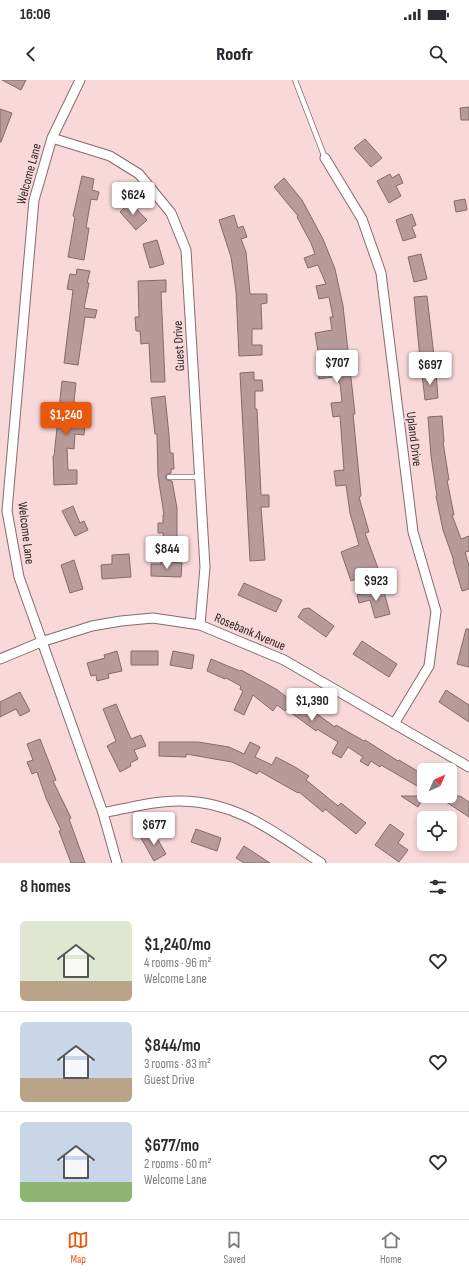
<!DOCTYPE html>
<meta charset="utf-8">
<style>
:root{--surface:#fff;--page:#f2f2f3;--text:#2b2b33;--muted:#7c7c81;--line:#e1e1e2;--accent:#ea580c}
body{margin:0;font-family:"Sofia Sans Condensed",sans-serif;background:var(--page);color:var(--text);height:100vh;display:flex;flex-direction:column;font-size:15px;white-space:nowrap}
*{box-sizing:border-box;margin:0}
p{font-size:13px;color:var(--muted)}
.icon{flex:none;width:22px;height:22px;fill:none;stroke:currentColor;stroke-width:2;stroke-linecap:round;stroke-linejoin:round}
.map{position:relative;height:783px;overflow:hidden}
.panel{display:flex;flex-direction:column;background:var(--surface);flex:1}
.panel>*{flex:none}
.needle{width:26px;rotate:45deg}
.controls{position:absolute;left:417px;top:683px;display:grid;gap:8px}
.controls a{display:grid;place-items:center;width:40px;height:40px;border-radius:6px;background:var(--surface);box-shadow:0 2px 6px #0003;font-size:20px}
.price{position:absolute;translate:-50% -34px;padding:0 9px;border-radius:4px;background:#fff;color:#222;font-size:13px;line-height:26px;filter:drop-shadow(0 1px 2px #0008)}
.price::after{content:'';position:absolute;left:50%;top:24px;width:12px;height:9px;margin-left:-6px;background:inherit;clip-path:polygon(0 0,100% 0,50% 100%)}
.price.current{background:var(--accent);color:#fff}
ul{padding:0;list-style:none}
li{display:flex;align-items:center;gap:12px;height:100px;padding:0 20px}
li+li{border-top:1px solid var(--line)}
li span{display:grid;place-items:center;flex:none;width:112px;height:80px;border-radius:6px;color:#555}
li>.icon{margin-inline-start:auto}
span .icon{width:48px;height:48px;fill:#fffc;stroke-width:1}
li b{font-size:17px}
h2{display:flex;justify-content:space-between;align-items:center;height:48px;padding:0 20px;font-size:17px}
.status{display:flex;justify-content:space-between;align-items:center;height:28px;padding:0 20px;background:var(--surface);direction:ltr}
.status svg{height:11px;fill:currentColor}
header{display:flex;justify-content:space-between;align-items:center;height:52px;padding:0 20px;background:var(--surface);font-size:18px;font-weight:800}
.menu{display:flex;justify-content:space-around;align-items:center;height:56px;border-top:1px solid var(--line);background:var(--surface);font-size:11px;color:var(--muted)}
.menu a{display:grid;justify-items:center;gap:2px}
.menu .current{color:var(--accent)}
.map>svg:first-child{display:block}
.building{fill:#b89a9a;stroke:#866b6b}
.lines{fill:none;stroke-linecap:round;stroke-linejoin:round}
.service-casing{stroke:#876b6c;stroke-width:6}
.minor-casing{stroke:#876b6c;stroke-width:11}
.service{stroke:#fff;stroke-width:4.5}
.minor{stroke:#fff;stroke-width:9}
.labels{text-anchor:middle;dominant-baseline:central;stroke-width:3.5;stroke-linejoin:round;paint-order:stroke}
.street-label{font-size:13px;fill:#291e1e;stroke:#f8d8d8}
</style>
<div class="status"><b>16:06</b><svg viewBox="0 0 49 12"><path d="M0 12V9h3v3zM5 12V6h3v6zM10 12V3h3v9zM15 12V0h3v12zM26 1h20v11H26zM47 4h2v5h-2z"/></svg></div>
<header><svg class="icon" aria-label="back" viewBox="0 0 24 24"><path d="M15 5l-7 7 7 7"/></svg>Roofr<svg class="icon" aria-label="search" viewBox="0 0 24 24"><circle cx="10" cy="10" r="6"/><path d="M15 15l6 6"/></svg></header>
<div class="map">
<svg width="469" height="783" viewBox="0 0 469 783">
<rect width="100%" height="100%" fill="#f8d8d8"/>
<path class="building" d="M2,0H26L21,10Z
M469,27V40H461L460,28Z
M0,29L12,33L1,62H0Z
M365,59L382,78L371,87L354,68Z
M390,94L392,98L399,94L403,103L396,106L401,116L389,123L377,101Z
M82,96L94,99L92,110L99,112L97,120L91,119L86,148H89L84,180L68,177L75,137L73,136Z
M284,98L302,120L323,159L335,189L343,226L355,334H353L361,416L359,417L369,452L365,453L379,491L351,501L341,472L359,465L350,433L346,405L336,406L334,391L344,390L340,336L333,337L331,323L342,322L340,303H339L338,296L319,299L316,277H319L315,253L332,250L330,237H333L329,217L319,219L316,206L326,204L318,185L308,188L304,178L315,174L311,163L297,137L298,136L274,107Z
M465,119L467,130L456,132L454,121Z
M130,122L147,140L136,150L120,132Z
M412,134L416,145L412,147L416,157L403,161L396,140Z
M234,135L238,148L243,146L247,157L241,159L246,172L250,214H267V223L261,224L262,249H252V265H262V275L239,276L236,211L231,177L219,140Z
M157,160L164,184L150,188L143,164Z
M421,174L427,199L414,202L408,177Z
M77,189L90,191L87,203H89L84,228L97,230L95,238L85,237L78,285L64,283L73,210L67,209L70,194L76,195Z
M166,200V212H161L165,302H151L149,263L141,264L140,251H136L135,237H139L138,201Z
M427,216L434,276L420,278L414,217Z
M254,292V300H262L263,311H255V329H257L261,415H269V427H261L265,480L250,481L240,293Z
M436,292L438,318L425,320L422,294Z
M62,301L76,303L72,340L85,342L84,355L75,354L74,369L67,368L68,390H77V404L54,405L53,376H54Z
M165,316L169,355L170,373H173L174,389H171V393L167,394L165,397L167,400L172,401L177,428V464L164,465L163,453H158V443H163V435H164L158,396L157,354H155L151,318Z
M442,336L444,362H443L449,400H447L454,435H452L461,459L469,456V471L465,472L469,486V509L462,511L453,481H454L443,450L436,416H437L431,376L428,337Z
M73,426L80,443L84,441L88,450L75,456L62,431Z
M129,474L131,497L102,499L101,485L112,484V475Z
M74,480L83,509L70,513L61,485Z
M161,482L182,483L181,497L151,496V484H161Z
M244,503L282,520L276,532L238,515Z
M383,508L390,534L375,538L370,520L359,523L357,515Z
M309,528L334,546L326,557L298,537L303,529Z
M466,549H469V587L457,584Z
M362,561L397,584L389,597L353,574Z
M117,571L122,591L108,594L109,598L97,601L96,595L91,596L87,583L105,578L104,575Z
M131,571H158V585H131Z
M173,571L194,575L192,589L170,585Z
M211,579L240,591L241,590L276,609L301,628L303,624L335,647L336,645L364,661L365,660L398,681L399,680L424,695V710L381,685L380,687L371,681L368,686L360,681L363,677L348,667L341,678L332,673L338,662L317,649L316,651L286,629L285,631L277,625L273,631L253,615L244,635L234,630L243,611L240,609L241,606L226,598L225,599L207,591Z
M446,610L469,625V642L439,622Z
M20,612L30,631L20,636L16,629L0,637V622Z
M116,624L131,659L141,655L146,666L134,670L138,679L130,683L131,686L120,692L107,666L116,661L103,629Z
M40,659L56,700L53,701L71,738L69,739L85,783H71L59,751L61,750L46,718L37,692L32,694L27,682L33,680L27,664Z
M159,662H198L229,667L244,674L250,662L260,667L255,677L272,685L276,677L295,687L309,696L306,700L338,726L341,723L366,743L356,754L325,729L323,732L299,712L298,713L259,691L257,694L232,682L186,674V677L159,676Z
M401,716H425L418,727Z
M437,716H460L469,722V737Z
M390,744L404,754L398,763L408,770L399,782L375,765Z
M196,749L221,758L217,771L191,762Z
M153,751L166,774L154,781L141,758Z
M244,766L270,783H244L236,778Z"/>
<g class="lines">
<defs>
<path id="service" d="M295,0L325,78
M169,397H200"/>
<path id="minor" d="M80,0L52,58L34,120L7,431L19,497L103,733L117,783
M52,58L110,76L139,94L171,133L186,170L205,487L200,545
M325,78L362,139L381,193L413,452L436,531L429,586L394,644
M0,579L41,562L92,546L121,541L153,538L200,545L284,580L469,687
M103,733C128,728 153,721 178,721C235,720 276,753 321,783"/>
</defs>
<use href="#service" class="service-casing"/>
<use href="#minor" class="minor-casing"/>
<use href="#service" class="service"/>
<use href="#minor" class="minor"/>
</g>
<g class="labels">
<g class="street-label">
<text transform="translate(29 94) rotate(-75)">Welcome Lane</text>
<text transform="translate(179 266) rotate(-93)">Guest Drive</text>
<text transform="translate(414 359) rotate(83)">Upland Drive</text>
<text transform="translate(26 453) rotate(83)">Welcome Lane</text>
<text transform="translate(250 552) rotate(23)">Rosebank Avenue</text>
</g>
</g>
</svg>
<div class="controls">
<a><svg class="needle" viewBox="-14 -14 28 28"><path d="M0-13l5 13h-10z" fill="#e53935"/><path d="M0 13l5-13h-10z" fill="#7c7c81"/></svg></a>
<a><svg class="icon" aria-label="locate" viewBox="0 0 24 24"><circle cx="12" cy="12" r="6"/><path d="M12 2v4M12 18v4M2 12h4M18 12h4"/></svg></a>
</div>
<b class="price" style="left:133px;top:136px">$624</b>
<b class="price" style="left:337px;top:304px">$707</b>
<b class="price" style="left:430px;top:306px">$697</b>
<b class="price current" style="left:66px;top:356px">$1,240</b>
<b class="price" style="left:167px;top:490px">$844</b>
<b class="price" style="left:376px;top:522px">$923</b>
<b class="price" style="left:312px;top:642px">$1,390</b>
<b class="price" style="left:154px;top:766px">$677</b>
</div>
<section class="panel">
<h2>8 homes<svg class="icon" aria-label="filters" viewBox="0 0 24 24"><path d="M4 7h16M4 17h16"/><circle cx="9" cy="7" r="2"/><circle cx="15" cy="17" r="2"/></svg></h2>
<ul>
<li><span style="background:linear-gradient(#dfe7d0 75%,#b9a48a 0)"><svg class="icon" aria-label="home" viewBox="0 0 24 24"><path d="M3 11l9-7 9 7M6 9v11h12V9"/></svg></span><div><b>$1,240/mo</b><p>4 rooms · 96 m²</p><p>Welcome Lane</p></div><svg class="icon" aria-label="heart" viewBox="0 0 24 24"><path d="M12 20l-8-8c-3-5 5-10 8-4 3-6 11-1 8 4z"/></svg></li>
<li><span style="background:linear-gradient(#c9d6e8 70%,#b9a48a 0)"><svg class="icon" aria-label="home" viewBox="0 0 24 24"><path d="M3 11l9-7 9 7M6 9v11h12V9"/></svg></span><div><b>$844/mo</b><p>3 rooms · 83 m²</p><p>Guest Drive</p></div><svg class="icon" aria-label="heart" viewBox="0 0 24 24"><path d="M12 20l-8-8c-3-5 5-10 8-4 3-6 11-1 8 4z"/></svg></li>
<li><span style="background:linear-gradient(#c9d6e8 75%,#8fb573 0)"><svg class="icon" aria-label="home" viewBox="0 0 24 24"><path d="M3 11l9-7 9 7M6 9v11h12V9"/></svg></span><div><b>$677/mo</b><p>2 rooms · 60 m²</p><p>Welcome Lane</p></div><svg class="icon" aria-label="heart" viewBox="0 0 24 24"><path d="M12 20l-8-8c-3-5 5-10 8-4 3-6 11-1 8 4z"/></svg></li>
</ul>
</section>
<nav class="menu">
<a class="current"><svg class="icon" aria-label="map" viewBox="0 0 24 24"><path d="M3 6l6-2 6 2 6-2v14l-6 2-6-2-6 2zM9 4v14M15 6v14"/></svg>Map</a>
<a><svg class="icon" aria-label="saved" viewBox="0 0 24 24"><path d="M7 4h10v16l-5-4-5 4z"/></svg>Saved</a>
<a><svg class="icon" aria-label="home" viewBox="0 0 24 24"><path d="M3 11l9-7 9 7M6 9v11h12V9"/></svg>Home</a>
</nav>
